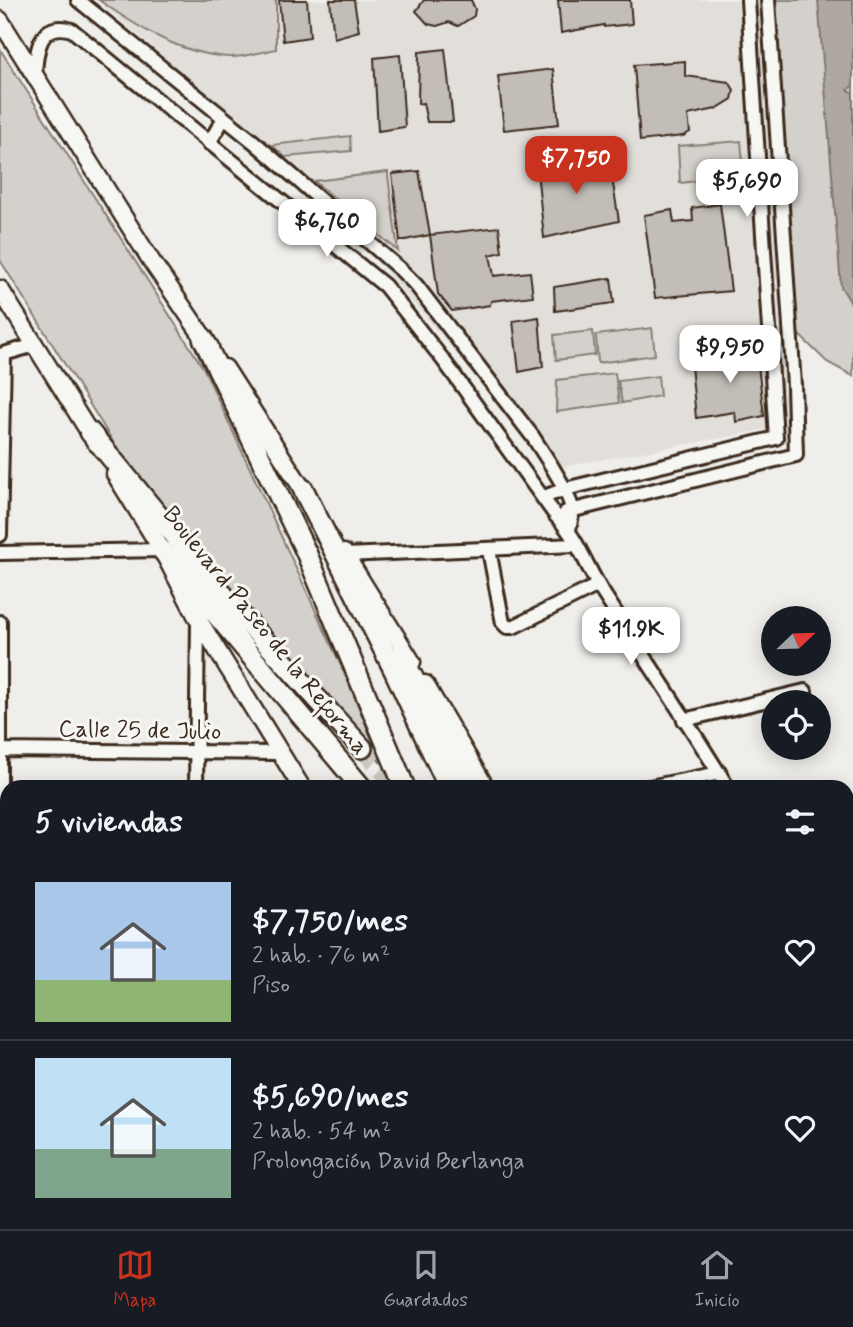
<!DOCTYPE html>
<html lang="es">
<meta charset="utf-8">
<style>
:root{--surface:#171b24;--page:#20242c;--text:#f1f3f6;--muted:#9ea1a6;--line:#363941;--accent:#c8321e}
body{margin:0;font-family:Mynerve,sans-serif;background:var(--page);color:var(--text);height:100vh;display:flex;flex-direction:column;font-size:26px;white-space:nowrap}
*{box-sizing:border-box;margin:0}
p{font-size:23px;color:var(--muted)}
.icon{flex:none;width:38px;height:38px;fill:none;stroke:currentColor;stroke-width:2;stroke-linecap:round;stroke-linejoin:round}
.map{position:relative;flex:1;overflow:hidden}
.sheet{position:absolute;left:0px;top:780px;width:854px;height:450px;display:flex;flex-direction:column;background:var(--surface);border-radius:21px 21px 0 0;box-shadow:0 4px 18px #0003}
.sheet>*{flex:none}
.needle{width:46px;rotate:67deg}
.controls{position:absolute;left:761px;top:606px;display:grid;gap:14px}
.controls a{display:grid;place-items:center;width:70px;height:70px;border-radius:50%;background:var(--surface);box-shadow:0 4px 18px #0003;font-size:35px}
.price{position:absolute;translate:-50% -60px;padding:0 16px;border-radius:14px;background:#fff;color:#222;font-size:23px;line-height:46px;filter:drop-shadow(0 2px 4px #0008)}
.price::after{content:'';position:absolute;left:50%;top:42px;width:21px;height:16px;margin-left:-10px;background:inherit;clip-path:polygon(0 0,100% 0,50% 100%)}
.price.on{background:var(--accent);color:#fff}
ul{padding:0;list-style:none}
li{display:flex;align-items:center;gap:21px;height:175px;padding:0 35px}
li+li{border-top:2px solid var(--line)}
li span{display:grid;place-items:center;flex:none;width:196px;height:140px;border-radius:0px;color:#555}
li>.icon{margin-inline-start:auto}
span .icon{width:84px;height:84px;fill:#fffc;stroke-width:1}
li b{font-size:30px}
h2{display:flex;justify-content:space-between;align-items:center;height:84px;padding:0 35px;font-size:30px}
.menu{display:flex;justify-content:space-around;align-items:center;height:98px;border-top:2px solid var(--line);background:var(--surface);font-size:19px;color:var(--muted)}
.menu a{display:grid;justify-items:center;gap:4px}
.menu .on{color:var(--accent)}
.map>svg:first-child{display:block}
.built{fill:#e2dfdb}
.green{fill:#d4d1cc;stroke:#887e75;stroke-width:2}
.water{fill:#afa8a1;stroke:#81766d;stroke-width:2}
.building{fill:#c2bdb7;stroke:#3b2a1e;stroke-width:2}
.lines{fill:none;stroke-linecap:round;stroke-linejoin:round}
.highway-tunnel{stroke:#cbc7c1;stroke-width:19;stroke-dasharray:19 10;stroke-linecap:butt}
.minor-casing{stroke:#3b2a1e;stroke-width:18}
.major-casing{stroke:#3b2a1e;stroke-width:21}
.highway-casing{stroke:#3b2a1e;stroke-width:24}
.minor{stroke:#f6f6f2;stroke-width:12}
.major{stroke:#f6f6f2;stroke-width:16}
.highway{stroke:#f6f6f2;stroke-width:19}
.labels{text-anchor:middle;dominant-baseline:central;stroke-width:6;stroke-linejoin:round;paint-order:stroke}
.street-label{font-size:24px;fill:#3b2a1e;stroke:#f6f6f2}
</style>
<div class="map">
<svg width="853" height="1229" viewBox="0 0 853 1229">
<rect width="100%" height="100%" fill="#efeeea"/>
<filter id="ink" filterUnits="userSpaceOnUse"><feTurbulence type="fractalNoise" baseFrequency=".0143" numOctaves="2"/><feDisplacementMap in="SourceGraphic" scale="14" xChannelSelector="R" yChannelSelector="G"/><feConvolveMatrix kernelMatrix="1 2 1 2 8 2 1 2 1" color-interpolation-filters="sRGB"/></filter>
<g filter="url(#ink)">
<path class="built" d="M96,0H773L802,423L556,468L375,259L339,233L163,56Z"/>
<path class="green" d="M99,0H276V49C261,52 243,58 228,57C180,54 137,27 99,0Z
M773,0H853V376L827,362L794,330Z
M0,49L204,369L349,683L381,763L234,602L135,477L0,260Z
M350,136L351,151L285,157L272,145Z
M741,141L744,175L680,183L678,146Z
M388,172V176L398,251L314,181Z
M652,328L655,355L598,363L596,335Z
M593,331L595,355L556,360L554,335Z
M615,373L619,403L556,412L557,380Z
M658,376L660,396L622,403L618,381Z
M611,1223H729L732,1229H615Z"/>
<path class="water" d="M818,0H853V85L848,90L853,93V306L841,287Z"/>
<path class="building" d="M279,0H307L310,37L283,41Z
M330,0H354L359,31L334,38Z
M424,0H471L475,9L474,16L458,26L449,22L437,26L428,24L416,11Z
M558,0H630L632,24L604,27V25L561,33Z
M445,49L453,122H427L423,103L418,104L419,52Z
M400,55L405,127L378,131L374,58Z
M685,61V76L729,82L734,90L732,99L716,109L688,115L690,132L683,136L640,141L634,65Z
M553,69L559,124L504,130L498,76Z
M608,153L619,221L544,238L536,161L562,158L566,179L585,176L582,158Z
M419,171L430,235L499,227L502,252L490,255L494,276L530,272L533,296L491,301L490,305L452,311L438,294L430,235L400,241L392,174Z
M720,204L731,291L655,298L644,215L672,210L674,223L693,221L692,208Z
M611,278L614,303L555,311L554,287Z
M539,317L543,367L519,372L513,321Z
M755,340L764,416L736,422L735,412L696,418L691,365L728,360L731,351L741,343Z"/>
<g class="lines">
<path class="highway-tunnel" d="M362,748L399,788
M653,1223L657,1229"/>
<defs>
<path id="minor" d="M78,0L254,142L401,270L416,285L533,437L551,465L565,489L573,510L569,530
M35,75C36,52 39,20 72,30L385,286L444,361L556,516C577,537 587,568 603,593C645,658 688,722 728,788
M209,143L224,118
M0,355L35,345
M544,497L565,489L776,438L748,0
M566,512L796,455L794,385L768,0
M0,535L4,356
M489,550L503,623L507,627H513L598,585
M0,553L162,550
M345,555L575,545
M0,622V882
M684,720L805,691
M0,750L280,753
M196,788L198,620
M644,788L720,773
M0,951H7
M847,974L853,983
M0,1146H7
M847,1152H853
M0,1183L3,1229
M193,1229V1223"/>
<path id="major" d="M0,20L152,262L210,347
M0,289L96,443
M225,368L309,499
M115,474L162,550L198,619L302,788
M344,553L412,662
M425,684L486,788
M578,1223L582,1229
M754,1223L757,1229"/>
<path id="highway" d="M203,338L306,552L405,788
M90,432L230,603L362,748
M303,489L394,670L449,788
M162,550L362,788
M401,654L469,788
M639,1223L642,1229
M678,1223L682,1229
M694,1223L698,1229
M772,1223L784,1229"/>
</defs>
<use href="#minor" class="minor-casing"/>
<use href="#major" class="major-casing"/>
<use href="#highway" class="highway-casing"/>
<use href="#minor" class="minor"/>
<use href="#major" class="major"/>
<use href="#highway" class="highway"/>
</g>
</g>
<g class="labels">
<g class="street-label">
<text transform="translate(265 631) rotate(51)">Boulevard Paseo de la Reforma</text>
<text transform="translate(140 731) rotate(1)">Calle 25 de Julio</text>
</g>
</g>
</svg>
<div class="controls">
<a><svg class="needle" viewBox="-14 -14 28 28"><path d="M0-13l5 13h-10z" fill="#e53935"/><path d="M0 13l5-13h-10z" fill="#9ea1a6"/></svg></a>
<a><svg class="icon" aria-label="locate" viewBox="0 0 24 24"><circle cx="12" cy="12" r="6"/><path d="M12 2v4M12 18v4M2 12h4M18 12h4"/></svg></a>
</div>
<b class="price on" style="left:576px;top:196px">$7,750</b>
<b class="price" style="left:747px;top:219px">$5,690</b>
<b class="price" style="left:327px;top:259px">$6,760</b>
<b class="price" style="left:730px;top:385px">$9,950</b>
<b class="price" style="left:631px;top:667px">$11.9K</b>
<section class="sheet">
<h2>5 viviendas<svg class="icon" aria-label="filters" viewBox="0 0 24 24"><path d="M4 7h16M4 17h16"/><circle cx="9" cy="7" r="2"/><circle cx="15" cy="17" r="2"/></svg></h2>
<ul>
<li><span style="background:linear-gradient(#a9c7e8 70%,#8fb573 0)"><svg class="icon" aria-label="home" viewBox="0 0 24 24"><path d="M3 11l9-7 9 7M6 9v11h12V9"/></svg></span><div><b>$7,750/mes</b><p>2 hab. · 76 m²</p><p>Piso</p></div><svg class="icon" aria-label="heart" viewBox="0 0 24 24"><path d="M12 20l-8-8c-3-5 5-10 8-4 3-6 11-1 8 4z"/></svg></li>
<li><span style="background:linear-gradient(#bfe0f5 65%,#7fa58c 0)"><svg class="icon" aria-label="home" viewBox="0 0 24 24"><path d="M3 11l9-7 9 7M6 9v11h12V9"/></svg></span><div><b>$5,690/mes</b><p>2 hab. · 54 m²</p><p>Prolongación David Berlanga</p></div><svg class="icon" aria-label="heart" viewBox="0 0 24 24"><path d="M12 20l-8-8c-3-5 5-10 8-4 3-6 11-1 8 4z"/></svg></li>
</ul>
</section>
</div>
<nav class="menu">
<a class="on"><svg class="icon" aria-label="map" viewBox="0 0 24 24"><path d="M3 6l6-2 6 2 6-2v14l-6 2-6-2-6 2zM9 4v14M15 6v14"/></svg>Mapa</a>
<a><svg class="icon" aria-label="saved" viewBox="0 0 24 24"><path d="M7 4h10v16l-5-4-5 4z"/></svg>Guardados</a>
<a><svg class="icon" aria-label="home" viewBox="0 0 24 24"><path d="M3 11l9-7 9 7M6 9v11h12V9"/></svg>Inicio</a>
</nav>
